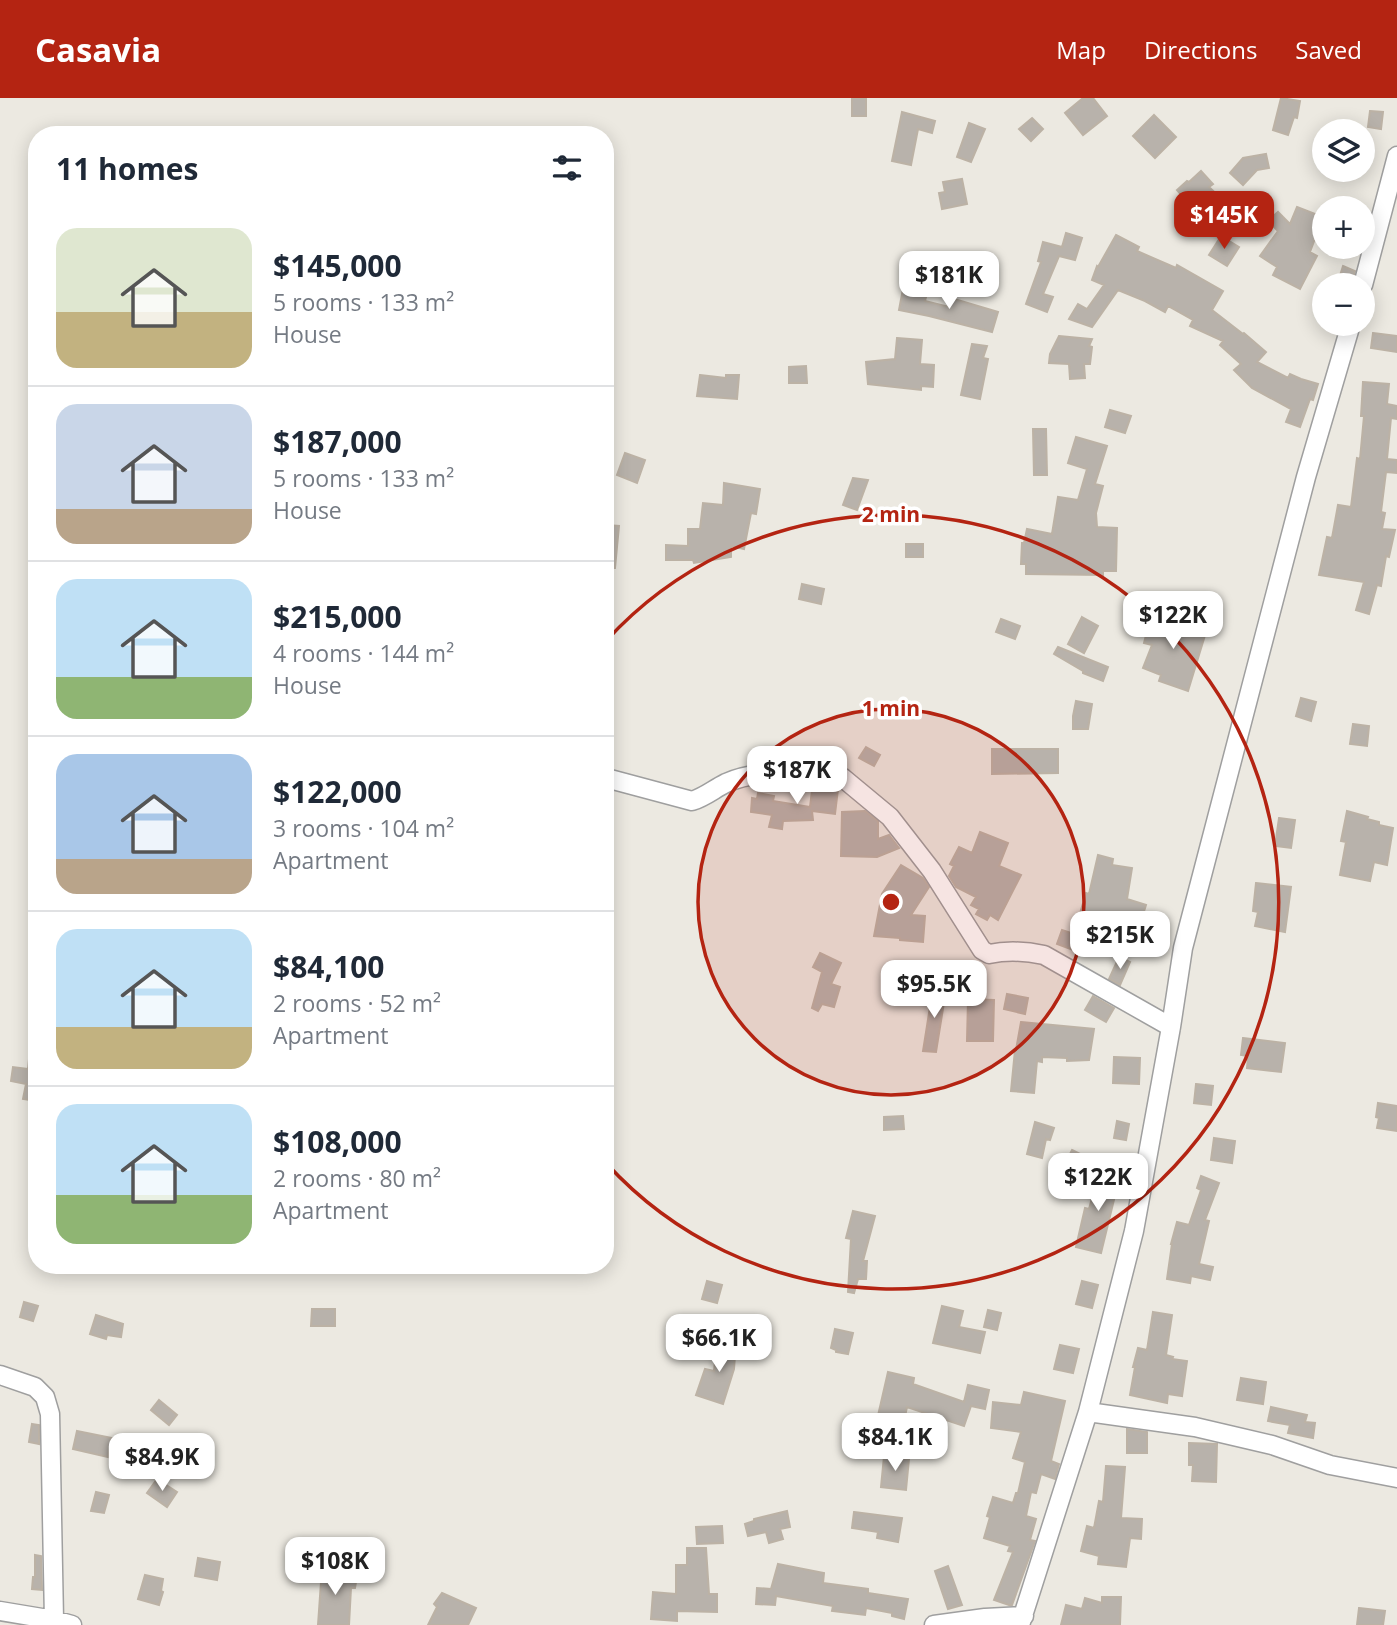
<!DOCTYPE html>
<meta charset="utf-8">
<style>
:root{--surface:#fff;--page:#f6f6f7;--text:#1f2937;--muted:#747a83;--line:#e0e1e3;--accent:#b42412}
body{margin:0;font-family:"Open Sans",sans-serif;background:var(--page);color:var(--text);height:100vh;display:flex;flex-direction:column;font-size:26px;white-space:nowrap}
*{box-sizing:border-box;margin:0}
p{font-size:23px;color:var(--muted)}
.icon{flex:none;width:38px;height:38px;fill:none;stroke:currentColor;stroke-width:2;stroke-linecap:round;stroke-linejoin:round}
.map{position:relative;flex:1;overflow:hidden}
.details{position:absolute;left:28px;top:28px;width:586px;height:1148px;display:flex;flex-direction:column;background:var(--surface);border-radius:28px;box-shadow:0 4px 18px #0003}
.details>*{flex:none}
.buttons{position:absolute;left:1312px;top:21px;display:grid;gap:14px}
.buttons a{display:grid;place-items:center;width:63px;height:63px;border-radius:50%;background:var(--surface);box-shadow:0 4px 18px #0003;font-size:35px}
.price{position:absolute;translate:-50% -60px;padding:0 16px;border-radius:14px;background:#fff;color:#222;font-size:23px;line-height:46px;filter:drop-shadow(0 2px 4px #0008)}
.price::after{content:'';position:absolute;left:50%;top:42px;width:21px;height:16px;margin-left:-10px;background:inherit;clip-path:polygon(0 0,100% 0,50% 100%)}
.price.on{background:var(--accent);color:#fff}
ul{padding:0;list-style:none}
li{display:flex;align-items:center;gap:21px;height:175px;padding:0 28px}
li+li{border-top:2px solid var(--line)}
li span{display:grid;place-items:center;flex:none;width:196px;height:140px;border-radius:21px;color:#555}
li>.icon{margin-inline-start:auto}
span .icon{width:84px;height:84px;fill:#fffc;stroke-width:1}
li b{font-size:30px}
h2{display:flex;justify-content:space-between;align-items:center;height:84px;padding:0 28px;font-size:30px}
header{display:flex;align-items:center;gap:42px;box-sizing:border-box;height:98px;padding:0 35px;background:var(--accent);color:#fff}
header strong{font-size:33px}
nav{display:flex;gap:38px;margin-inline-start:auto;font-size:24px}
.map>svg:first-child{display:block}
.building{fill:#b8b2ab;stroke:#bcb2a5;stroke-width:2}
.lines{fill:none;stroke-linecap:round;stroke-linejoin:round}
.street-casing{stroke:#9f9f9f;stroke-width:21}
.street{stroke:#fff;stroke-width:18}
.ring{fill:none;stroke:#b42412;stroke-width:3.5}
.centre{fill:#b42412;stroke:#fff;stroke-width:3.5}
.ring-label{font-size:21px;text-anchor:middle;font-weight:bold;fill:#b42412;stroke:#fff;stroke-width:7;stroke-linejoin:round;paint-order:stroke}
</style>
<header>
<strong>Casavia</strong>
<nav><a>Map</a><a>Directions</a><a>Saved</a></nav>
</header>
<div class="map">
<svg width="1397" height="1527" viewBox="0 0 1397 1527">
<rect width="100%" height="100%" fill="#ece9e1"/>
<path class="building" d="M852,0H866V18H852Z
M1083,0H1093L1107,18L1083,37L1065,15Z
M1281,0L1300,3L1297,20L1294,19L1288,37L1273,32Z
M1370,13L1383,14L1381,31L1368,29Z
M902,14L935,23L932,35L918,31L911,67L892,63Z
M1154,17L1176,39L1155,60L1133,38Z
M1032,20L1043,31L1031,43L1019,31Z
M969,25L985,31L971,64L957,59Z
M1266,56L1269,70L1257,72L1243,87L1230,75L1243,60Z
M1201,73L1213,86L1209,89L1227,106L1202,131L1184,117L1191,108L1177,92L1187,83L1189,84Z
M962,81L967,106L942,111L939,95L945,94L943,84Z
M1297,109L1323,119L1310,154L1317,158L1300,191L1273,177L1277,169L1260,158L1278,133L1268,123L1278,114L1290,126Z
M1066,135L1082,140L1075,162L1059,158L1043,196L1053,199L1047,214L1026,206L1041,164L1038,163L1043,144L1062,149Z
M1116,137L1139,149L1137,153L1176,170L1177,167L1223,193L1212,212L1243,236L1244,235L1266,254L1257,264L1288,280L1290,276L1301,281L1318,286L1313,302L1310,301L1300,329L1286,324L1291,311L1252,290L1234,272L1241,266L1220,247L1223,243L1190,228L1193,222L1168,208L1165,214L1145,203L1118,192L1092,229L1069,221L1078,206L1087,211L1104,187L1092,182L1097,168L1098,169Z
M1221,138L1239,149L1227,168L1209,157Z
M1343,168L1355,173L1352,187H1337Z
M903,191L927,195L925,203L949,209L951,200L998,214L992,234L929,218L899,212Z
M1373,235L1397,238V254L1371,250Z
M1059,238L1092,241L1089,248L1092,249L1090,266H1084L1085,280L1070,281L1069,266L1049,265L1050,256Z
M897,240L922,242L920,266L934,267L933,289L921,288V292L868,286L866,264L895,261Z
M972,246L987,248L983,260L988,261L980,301L961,297Z
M806,268L807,285H789V269Z
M700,277L726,280V277H739L737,301L697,298Z
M1363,284L1389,286L1387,306L1397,308V321L1391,320L1387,361L1397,362V375L1386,374L1381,414L1385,415L1382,431L1395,432L1389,459L1386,458L1381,488L1377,487L1369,516L1356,512L1364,484L1319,477L1327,439L1332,440L1338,407L1351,409L1357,360L1360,361L1364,318H1361Z
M1110,312L1131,318L1125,335L1105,329Z
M1033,331H1046L1047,377H1034Z
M1076,339L1107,348L1095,386L1103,388L1096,415L1097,429L1117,430L1116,473H1103V477L1026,476V466H1021L1022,445H1024L1027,431L1052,436L1058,399L1078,402L1087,371L1068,365Z
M625,355L645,362L637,385L617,377Z
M853,380L868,382L857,412L843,407Z
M724,385L760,391L756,416L751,415L744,451L731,448V459L694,465L693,462H666V447L688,448V431H700L703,405L723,407Z
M606,427L619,428L615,470H606Z
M906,446H923V459H906Z
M802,486L824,491L821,506L799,501Z
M1152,514L1174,519L1172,525L1206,534L1188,593L1159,583L1161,577L1143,570L1152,547L1144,545Z
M1082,519L1098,528L1084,555L1068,546Z
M1001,521L1020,528L1015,541L996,534Z
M1058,549L1108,569L1103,583L1083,575V573L1054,556Z
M1301,600L1316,604L1311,623L1296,618Z
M1076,603L1092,606L1088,631H1073V618Z
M1353,626L1369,628L1367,648L1350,646Z
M866,649L880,657L874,668L859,660Z
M992,651H1058V675L992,676Z
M813,684H826L838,691L835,716L812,713L813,722L783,723L782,731L769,729L772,717L751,714L752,700L757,701L758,695L774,698L773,703L810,709Z
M865,713L878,723V741L889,737L899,750L877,759L841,758L842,714Z
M1347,713L1368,719L1367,721L1379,724V727L1393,730L1387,767L1374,764L1370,783L1340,777L1346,744L1341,743Z
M1279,720L1295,722L1291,750L1275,748Z
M980,734L1008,745L999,768L1021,777L998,822L990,817L987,822L976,816L979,811L971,807L976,799L956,789L949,778L954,768L950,766L959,749L972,755Z
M1098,757L1113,761L1112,767L1132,770L1127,801L1146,807L1137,836L1115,829L1106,856L1075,845L1073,852L1057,846L1062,832L1074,836L1086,795L1089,796Z
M901,767L923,780L929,789L911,817L925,818L923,844L900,842V840L874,838L882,796Z
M1256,785L1291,789L1285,834L1255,828L1258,814L1253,813Z
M820,855L841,865L831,886L840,889L834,909L822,906L818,913L812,910L822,874L813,869Z
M1119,859L1130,864L1120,887L1109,881Z
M933,890L946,892L936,954L923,953Z
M1007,896L1028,900L1025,916L1004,911Z
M1093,898L1114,910L1106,924L1085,912Z
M968,901L994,902L993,943H967Z
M1021,924L1094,931L1089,962L1067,963V960L1042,959V964L1037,963L1034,995L1011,993L1015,952H1016Z
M1243,940L1285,945L1281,974L1247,970L1248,958L1241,957Z
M1114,959L1140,960L1139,986L1113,985Z
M29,961L37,962V1003L23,1001L26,986L11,983L13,969L28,971Z
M1196,986L1213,988L1211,1007L1194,1005Z
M1378,1005L1397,1008V1033L1377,1030L1379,1020L1376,1019Z
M903,1018L904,1031L884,1032V1019Z
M1117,1023L1129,1026L1126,1042L1114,1040Z
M1035,1024L1054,1030L1050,1042L1046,1041L1042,1060L1027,1056Z
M1214,1040L1235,1043L1232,1065L1211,1062Z
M1072,1052L1084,1058L1069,1086L1058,1080Z
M1100,1071L1120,1077L1101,1155L1076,1149L1085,1110L1089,1111Z
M1201,1078L1219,1085L1205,1122L1209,1123L1199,1166L1213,1169L1210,1182L1191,1178L1190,1185L1167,1181L1172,1146H1171L1177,1124L1189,1127L1201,1092L1197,1090Z
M853,1113L875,1118L863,1163H867L866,1181H858L854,1195L848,1194L851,1141L846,1140Z
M707,1183L722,1187L717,1205L702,1201Z
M1082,1183L1098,1187L1092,1210L1076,1206Z
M24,1204L38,1208L33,1223L20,1219Z
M942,1208L963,1213L959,1229L985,1234L980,1255L933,1245Z
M312,1211H335V1228H311Z
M988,1212L1001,1215L997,1232L984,1229Z
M1153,1214L1172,1217L1166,1257L1173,1259L1172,1261L1187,1263L1182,1298L1168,1296L1167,1305L1130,1297L1135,1269H1133L1138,1250L1147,1252Z
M96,1217L123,1226L121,1239L107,1237L106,1241L90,1236Z
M835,1231L853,1235L848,1256L836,1254V1252L831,1250Z
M717,1243L736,1244L734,1271L723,1306L696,1297L705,1271L714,1273Z
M1060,1247L1079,1251L1073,1275L1054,1271Z
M888,1274L914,1280L913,1286L964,1304L968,1287L989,1292L985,1311L971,1308L964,1328L907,1309L903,1328L877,1322Z
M1241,1280L1266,1284L1263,1306L1237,1302Z
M1024,1294L1065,1303L1051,1363L1059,1366L1055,1381L1041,1376L1036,1395L1031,1394L1026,1418L1036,1421L1030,1442L1035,1443L1012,1507H1009L994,1502L1013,1454L1008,1453L1010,1448L984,1440L990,1419L987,1418L993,1399L1013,1405L1016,1395H1018L1025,1364L1013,1360L1021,1334L991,1330L993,1304L1021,1307Z
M159,1302L177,1317L169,1327L151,1312Z
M1271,1309L1307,1317L1305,1324L1315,1325L1313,1340L1288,1335L1290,1327L1268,1323Z
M32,1326L39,1327V1346L29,1344Z
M1127,1331L1147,1334V1355H1127Z
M77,1333L112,1340L108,1359L73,1351Z
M1189,1345L1217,1346L1216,1384L1192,1383L1193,1367H1189Z
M144,1346L158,1355L151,1365L137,1357Z
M884,1358L909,1361L906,1392L881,1389Z
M1106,1368L1125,1369L1121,1420L1142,1421L1141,1441L1130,1440L1126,1469L1098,1466L1099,1458L1081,1453L1087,1428L1094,1430L1099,1403L1103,1404Z
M157,1381L177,1394L167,1409L147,1395Z
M96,1394L109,1397L104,1415L91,1413Z
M787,1413L790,1429L780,1431L783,1441L769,1445L766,1434L748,1438L745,1426L754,1423V1421Z
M854,1414L902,1420L898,1444L877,1440L878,1434L852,1430Z
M722,1428L723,1445L697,1446L696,1429Z
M687,1450H706L709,1496H717V1514L677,1513V1523L651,1521L653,1494L676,1496V1467H687Z
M35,1457L41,1458L42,1492L32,1491L33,1479H35Z
M198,1460L220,1464L217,1482L195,1478Z
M778,1466L824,1475L823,1485L868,1491V1495L908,1501L904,1521L892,1518V1515L866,1510L865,1517L832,1513L833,1508L776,1498L775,1507L756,1506L757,1490L771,1491Z
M948,1468L962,1507L948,1511L935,1473Z
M315,1471L357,1478L355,1490H351L349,1527H318L321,1484L312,1483Z
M145,1477L163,1481L161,1493L163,1494L159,1507L138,1501Z
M442,1495L476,1510L468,1527H428L437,1509L434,1506Z
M1102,1499H1121L1120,1527H1061L1066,1507L1082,1511L1085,1500L1102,1505Z
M1359,1510L1385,1513L1383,1527H1357Z"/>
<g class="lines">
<defs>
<path id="street" d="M1363,187L1397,58
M606,680L692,703C705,699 714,691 726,685C750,674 781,674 807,673C813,673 822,672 828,673C833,674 839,678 843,680L890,719L932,773L982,852L989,856C1008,852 1025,853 1044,857L1171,929
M0,1277L35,1289L45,1299L50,1316L54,1522
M1088,1314L1195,1329L1272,1347L1330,1367L1397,1380
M0,1513L54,1522L72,1527
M934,1527L985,1520L1024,1518
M1020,1527L1088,1314L1134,1133L1171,929L1183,850L1306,379L1351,226"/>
</defs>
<use href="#street" class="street-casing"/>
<use href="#street" class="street"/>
</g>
<circle cx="891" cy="804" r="193" fill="#b42412" fill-opacity=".12"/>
<g class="ring">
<circle cx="891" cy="804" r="193"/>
<path d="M606 543A387 387 0 1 1 606 1065"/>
</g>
<circle cx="891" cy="804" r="10" class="centre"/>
<g class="ring-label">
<text x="891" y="424">2 min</text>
<text x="891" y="618">1 min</text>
</g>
</svg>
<div class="buttons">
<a><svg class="icon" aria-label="layers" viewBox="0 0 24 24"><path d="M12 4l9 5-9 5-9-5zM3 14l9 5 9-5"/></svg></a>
<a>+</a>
<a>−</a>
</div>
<b class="price on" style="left:1224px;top:153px">$145K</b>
<b class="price" style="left:949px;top:213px">$181K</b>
<b class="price" style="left:1173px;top:553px">$122K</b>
<b class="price" style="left:797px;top:708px">$187K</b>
<b class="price" style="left:1120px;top:873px">$215K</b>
<b class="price" style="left:934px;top:922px">$95.5K</b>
<b class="price" style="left:1098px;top:1115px">$122K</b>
<b class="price" style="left:719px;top:1276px">$66.1K</b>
<b class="price" style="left:895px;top:1375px">$84.1K</b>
<b class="price" style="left:162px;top:1395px">$84.9K</b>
<b class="price" style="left:335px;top:1499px">$108K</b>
<section class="details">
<h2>11 homes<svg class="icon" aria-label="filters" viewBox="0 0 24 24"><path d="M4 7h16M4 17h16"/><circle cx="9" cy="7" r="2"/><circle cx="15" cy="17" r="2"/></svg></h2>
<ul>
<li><span style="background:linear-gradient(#dfe7d0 60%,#c2b280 0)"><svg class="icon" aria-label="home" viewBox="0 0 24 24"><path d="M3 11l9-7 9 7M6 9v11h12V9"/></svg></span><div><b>$145,000</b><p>5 rooms · 133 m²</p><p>House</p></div></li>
<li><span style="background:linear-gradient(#c9d6e8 75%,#b9a48a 0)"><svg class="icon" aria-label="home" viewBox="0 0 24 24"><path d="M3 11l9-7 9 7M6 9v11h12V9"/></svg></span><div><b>$187,000</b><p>5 rooms · 133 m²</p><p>House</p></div></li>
<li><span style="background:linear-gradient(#bfe0f5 70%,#8fb573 0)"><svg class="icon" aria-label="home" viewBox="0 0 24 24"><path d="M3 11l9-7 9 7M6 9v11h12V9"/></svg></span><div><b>$215,000</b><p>4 rooms · 144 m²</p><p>House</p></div></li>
<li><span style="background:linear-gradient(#a9c7e8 75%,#b9a48a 0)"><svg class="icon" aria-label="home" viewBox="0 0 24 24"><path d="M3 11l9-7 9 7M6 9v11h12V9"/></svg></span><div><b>$122,000</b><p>3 rooms · 104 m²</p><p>Apartment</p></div></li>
<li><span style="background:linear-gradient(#bfe0f5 70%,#c2b280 0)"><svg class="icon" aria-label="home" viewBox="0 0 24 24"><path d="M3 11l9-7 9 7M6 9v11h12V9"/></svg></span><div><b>$84,100</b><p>2 rooms · 52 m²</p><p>Apartment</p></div></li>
<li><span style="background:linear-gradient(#bfe0f5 65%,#8fb573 0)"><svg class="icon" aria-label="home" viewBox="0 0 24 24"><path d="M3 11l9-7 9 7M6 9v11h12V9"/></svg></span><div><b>$108,000</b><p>2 rooms · 80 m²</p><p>Apartment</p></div></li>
</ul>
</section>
</div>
